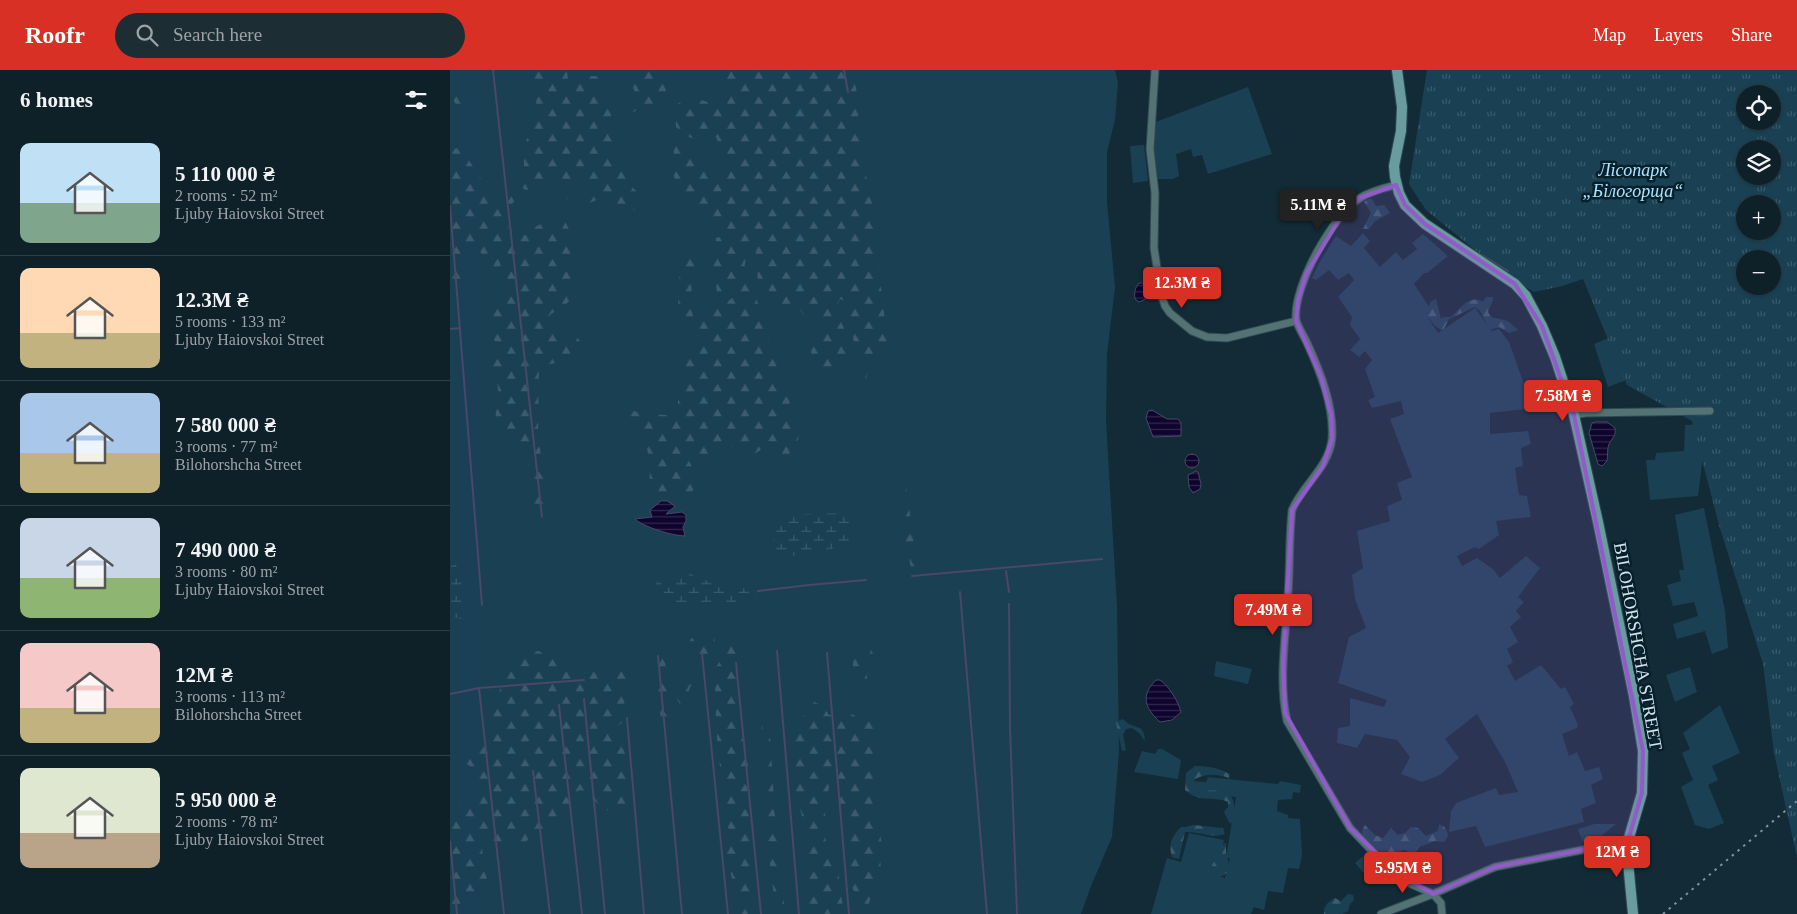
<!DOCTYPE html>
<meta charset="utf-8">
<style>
:root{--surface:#0e2028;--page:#1c2d34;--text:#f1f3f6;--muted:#9ba3a8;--line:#2e3e45;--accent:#d93025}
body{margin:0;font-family:"Times New Roman",serif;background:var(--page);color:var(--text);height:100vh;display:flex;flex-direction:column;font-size:19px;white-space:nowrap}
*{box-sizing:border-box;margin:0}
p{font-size:16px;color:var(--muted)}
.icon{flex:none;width:28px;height:28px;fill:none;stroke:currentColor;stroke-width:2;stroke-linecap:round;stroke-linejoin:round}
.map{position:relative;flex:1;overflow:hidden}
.details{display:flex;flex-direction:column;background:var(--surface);width:450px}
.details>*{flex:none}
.fabs{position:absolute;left:1286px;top:15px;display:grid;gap:10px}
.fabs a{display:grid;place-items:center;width:45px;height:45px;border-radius:50%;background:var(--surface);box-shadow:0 1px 4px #0004,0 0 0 1px var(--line);font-size:25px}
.price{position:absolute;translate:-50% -42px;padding:0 11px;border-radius:5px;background:var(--accent);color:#fff;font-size:16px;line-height:32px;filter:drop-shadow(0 1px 2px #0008)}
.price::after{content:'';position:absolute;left:50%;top:30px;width:15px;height:11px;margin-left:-8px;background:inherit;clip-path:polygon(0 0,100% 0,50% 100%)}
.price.on{background:#222;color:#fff}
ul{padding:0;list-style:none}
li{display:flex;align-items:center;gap:15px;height:125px;padding:0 20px}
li+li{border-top:1px solid var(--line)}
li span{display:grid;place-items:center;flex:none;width:140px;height:100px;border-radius:10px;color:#555}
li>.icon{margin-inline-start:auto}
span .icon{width:60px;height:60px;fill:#fffc;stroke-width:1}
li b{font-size:21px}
h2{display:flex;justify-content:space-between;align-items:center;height:60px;padding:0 20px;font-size:21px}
header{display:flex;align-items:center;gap:30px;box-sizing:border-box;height:70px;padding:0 25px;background:var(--accent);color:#fff}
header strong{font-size:24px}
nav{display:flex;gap:28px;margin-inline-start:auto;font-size:18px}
.search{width:350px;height:45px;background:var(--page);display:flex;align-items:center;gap:12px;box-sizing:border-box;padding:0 18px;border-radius:28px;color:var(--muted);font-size:19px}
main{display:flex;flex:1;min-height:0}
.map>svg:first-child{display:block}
.green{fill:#1a4153}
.forest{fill:url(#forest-firs)}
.wetland{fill:url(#wetland-marsh)}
.park{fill:url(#park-tufts);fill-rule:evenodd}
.water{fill:url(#water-rules);stroke:#4a4767}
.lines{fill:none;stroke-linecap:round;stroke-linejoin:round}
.stream{stroke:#4a4767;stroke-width:2}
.street-casing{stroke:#314953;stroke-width:9}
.secondary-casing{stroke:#314953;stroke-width:12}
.street{stroke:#527273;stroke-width:7}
.secondary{stroke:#689c9f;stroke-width:10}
.rail{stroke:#7f939c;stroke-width:2;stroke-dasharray:2.5 5;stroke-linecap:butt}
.marked{fill:#925aca;fill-opacity:0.2;stroke:#925aca;stroke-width:4;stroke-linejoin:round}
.labels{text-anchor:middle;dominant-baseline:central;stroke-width:5;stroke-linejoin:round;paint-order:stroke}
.park-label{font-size:18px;font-style:italic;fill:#ace2fd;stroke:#07212c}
.street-label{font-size:18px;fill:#d5e4ec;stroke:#07212c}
</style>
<header>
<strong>Roofr</strong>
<div class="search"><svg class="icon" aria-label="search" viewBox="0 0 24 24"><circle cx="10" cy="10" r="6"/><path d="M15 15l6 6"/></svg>Search here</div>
<nav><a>Map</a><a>Layers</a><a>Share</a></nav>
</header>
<main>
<section class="details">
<h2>6 homes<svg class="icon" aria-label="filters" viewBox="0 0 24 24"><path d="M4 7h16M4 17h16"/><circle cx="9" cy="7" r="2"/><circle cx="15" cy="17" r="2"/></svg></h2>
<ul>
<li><span style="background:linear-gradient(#bfe0f5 60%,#7fa58c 0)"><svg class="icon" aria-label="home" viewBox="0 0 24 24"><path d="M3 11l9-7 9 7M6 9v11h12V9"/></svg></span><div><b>5 110 000 ₴</b><p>2 rooms · 52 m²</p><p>Ljuby Haiovskoi Street</p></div></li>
<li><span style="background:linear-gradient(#ffd9b3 65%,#c2b280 0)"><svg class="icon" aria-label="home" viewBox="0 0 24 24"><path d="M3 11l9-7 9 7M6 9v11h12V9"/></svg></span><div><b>12.3M ₴</b><p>5 rooms · 133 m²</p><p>Ljuby Haiovskoi Street</p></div></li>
<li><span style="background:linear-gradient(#a9c7e8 60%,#c2b280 0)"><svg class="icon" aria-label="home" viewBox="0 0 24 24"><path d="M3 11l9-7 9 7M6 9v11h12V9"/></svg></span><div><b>7 580 000 ₴</b><p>3 rooms · 77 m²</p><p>Bilohorshcha Street</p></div></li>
<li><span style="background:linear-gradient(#c9d6e8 60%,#8fb573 0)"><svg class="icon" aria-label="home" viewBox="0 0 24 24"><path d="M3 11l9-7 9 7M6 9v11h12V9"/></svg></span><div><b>7 490 000 ₴</b><p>3 rooms · 80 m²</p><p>Ljuby Haiovskoi Street</p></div></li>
<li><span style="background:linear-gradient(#f6c9c9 65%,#c2b280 0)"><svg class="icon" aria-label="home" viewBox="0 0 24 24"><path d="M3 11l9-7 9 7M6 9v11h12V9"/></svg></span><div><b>12M ₴</b><p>3 rooms · 113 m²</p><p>Bilohorshcha Street</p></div></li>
<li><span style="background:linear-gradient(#dfe7d0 65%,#b9a48a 0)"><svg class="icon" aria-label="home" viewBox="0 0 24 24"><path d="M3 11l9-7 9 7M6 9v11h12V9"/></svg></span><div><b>5 950 000 ₴</b><p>2 rooms · 78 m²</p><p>Ljuby Haiovskoi Street</p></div></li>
</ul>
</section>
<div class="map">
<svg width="1347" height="844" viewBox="0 0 1347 844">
<defs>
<pattern id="forest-firs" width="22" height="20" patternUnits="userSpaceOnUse" patternTransform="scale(1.25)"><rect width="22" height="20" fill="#1a4153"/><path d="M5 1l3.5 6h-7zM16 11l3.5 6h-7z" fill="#3a5c6c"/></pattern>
<pattern id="wetland-marsh" width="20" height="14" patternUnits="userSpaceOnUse" patternTransform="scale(1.25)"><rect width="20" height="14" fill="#1a4153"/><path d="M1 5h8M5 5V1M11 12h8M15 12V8" fill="none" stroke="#3a5c6c"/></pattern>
<pattern id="park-tufts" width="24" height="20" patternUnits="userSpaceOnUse" patternTransform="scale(1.25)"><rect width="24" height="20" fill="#1a4153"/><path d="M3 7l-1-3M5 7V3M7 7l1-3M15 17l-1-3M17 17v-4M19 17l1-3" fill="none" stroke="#3a5c6c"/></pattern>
<pattern id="water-rules" width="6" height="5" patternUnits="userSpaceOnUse" patternTransform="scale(1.25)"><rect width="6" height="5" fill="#0f042e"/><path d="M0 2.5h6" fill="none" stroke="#31284c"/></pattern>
</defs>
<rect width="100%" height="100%" fill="#122b36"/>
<path class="green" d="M0,0H665L668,13L665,50L657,82V132L665,217L657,284L656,351L667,536L669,682L662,767L641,816L631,844H0Z
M798,17L822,84L758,104L752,85L743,87L741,79L726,84L729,106L723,109H708L704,81L703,53Z
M694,75L698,111L683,113L680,76Z
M913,163L920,171L914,178L930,197L946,182L953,190L967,179L962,173L973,164L998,186L977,203H974L964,214L982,241L977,246L988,263L1025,238L1042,261L1049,259L1059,272L1075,317V339L1040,343V364L1078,361L1081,374L1071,378L1073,396L1065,398L1069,425L1077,426L1081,447L1046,451L1049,465L1029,479L1025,477L1007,486L1012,496L1027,488L1043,499L1050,508L1076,486L1090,498L1068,527L1074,532L1066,541L1071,547L1060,557L1068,572L1057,579L1063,592L1057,596L1065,611L1091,595L1111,619L1115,617L1124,634L1120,637L1128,655L1127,658L1112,664L1119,686L1127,682L1135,701L1149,697L1153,709L1141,715L1146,733L1131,739L1134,752L1035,777L1026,756L999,762L1001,741L1006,733L1046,718L1049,725L1068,722L1055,692L1027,644L995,669L1009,688L990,705L972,712L951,704L960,687L947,670L915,664L907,678L887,673L888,658L900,656V628L934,637L937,630L888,613L899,567L916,558L905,529L902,505L913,498L907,461L940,451L937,436L952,430L947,413L962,407L940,349L954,344L951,331L922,338L918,330L925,327L915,299L922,290L915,281L909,287L900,280L910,269L900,255L902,247L888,227L904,210L899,203L888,210L879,200L866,210L862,208L869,193L886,166L901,176Z
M1163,266L1179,309L1158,317L1144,274Z
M1257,354L1248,426L1200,430L1196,390H1205L1206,383L1234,381L1235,355Z
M1254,438L1275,541L1278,578L1262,584L1255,561L1227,569L1223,554L1248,546L1244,532L1223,536L1217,515L1231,511L1229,500H1234L1225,445Z
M766,591L802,599L798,614L764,606Z
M1240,597L1247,622L1225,632L1216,605Z
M1270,635L1290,683L1262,696L1268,710L1258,715L1274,753L1259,759L1245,755L1231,717L1243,710L1232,683L1240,679L1233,663Z
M708,679H712L731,690L728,709L684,702L692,681L705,684Z
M758,707L828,714L830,711L851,715L850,723L843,722L842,729L828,730L827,741L838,745V748L850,749L852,786L849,799L838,798L833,823L818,821L814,840L804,837L801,844H701L717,788L731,792L739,763L774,770L765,805L775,808L780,788H776L786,727L740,720L742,711L756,712Z
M1144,754H1166L1150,767L1133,773L1128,759Z
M913,786L927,802L919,809L905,793Z"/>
<path class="forest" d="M82,0H117L118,11L127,15L134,6H148L159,36L162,49L161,66L168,93L176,101L178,112L192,128L186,139L182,142C160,131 159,122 134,136L116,128L139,120L143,113H132L121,110L76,120L69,116L75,105L73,84L80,57L85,49L87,21Z
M184,0H214L216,24L213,35L193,37L165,52L164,41L170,37C178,37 182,40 189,34L183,17Z
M272,0H402L407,23L408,43L418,120L426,147V173L437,269L436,283L431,285H423L416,308L410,306L411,297L401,261L398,232L390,229C381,245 391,248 395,261C400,275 402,302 382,303C377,303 371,301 366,300C357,285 362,268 370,254L364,247L356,249L349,238L339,249L325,239L318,218L308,213L305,172L302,170C288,195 305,208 270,224L267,222L265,210L259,198L241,208L243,250L250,245L269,238L285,226L286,216L294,213L302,217L315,252L317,269L325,278L328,310L332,319L340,329L338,350L349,362L348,370L341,375L339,389L327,385L318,379L311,380L300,386L290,383L280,376L268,379L251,392L247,389L244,383L236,385L248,409L243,421L230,426L202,425L199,424L200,390L197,379L201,364L191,363L170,349L172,344L179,340L196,344L216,345L221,343L228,334V322L234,311V303L238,287L250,277L248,265L243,252L238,263L234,261C222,232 233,217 228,188L265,191L266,168L270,167L269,154H264L262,148L250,138H239L234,135L223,104L224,76L227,71L233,69C248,81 250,94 262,106H272L278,98L266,67C241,68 246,74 226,57L225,36C237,25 250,29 263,34L272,28Z
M0,15H13L11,28L13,36H7L0,25Z
M11,78L33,112L46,126L56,119L65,118L68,127L62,134L51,140L58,158L50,186L51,203L45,207L41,202L35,187L26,178C14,190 16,206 5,217L0,202V79Z
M918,129H922L926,136L934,135L940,143L925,151L919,159H913L921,143L914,132Z
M113,148C125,167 128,190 124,212C123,217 125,222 122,227C116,237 107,239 99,246C104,258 114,264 126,266L133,275L132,285C119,294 119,291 105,293C99,294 95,296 89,296L88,368L94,403L95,434L87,438L77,430C89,403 76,385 58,365C52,358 44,352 46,341C47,338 50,334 51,331L48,320L47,309L38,302L40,292L47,273L43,269L40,247L47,230L57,219L59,186L54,176L61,165H83L85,157L95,152Z
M1036,227H1043V230L1038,242L1041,247L1058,251L1068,260L1059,263L1049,257L1040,260L1030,241L1025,237L999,249L993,261L985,256L977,246L980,232L986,229L991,249L993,247H1001C1011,238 1020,224 1033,232Z
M452,404L455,405L456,414L466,491L467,502L460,504L455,508L451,506V504L460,500L461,498L452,452Z
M253,564H263L265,566L263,586L250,591L240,570L244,566Z
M287,566H290L286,578L293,664L299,701L297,724L304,797V831L308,844H287L288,839L276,779L280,767L274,734L273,711L268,685L265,628L266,597L273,587L274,571Z
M422,578L424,583L422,593L417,604V618H410L403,608V582L410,581L418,587Z
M89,581L99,588L110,585L120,604L129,603L140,597L154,609L165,603L172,592L177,606L178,623L174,629L175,642L173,652L165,658C178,678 180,711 175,734L155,741L135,721L129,720L114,749L98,755L75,772L63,776H53L40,769L32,776L34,798L39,817L31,825L26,837L15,840L14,844H0V747L11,732L23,727L30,719L25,701L15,692L22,673L33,669L41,661L42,641L54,609L56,597L72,592L80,582Z
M209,581L214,586L215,590L218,625L221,638L219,647L215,649L211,647L206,628L208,607L205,585Z
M246,604L248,609L247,613L240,617L236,632L231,636L228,631L224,616L230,610Z
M364,632L372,635L379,645L387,644L396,640L408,648L415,635H421L427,660L422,730L430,762L432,775L430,787L431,800L435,807L425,809L424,822L416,839L408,831L398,807L399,787L397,763L390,737L389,716L382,699C379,721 373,743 375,765C376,778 383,786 387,798C390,807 389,816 391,825C392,833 394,836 392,844H358L357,841L360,820L359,801L353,750L346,724L341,657L356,643Z
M319,649L325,747L331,783L330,809L336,844H326L318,777L316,690L311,652Z
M673,649C681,660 695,652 695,671L689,663L682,658L676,659L673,665L676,680L672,681L666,652Z
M745,696C757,696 769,698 780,704L779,708C766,704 755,703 744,710L743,717L748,720L777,721C786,730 785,739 783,751L780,754L774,742L778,737V732C762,725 750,734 735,720L736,703Z
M989,754C996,757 997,760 998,766L994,772L985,771L969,777L964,785L959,787L956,780C949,781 944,785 937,787C928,779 904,771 915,755L925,765L933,768L941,758L948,765L955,763L961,757L968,758L976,766L988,761Z
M743,755L773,758L775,764C762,769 748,761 735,762L729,789L722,787C718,774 722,766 731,757H736Z
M776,773V782L780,799C777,803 772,808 766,807L762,795L770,783L771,776Z
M898,824L903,825L904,830L900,834L898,841L892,844H874C873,836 879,831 885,828L891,831Z"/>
<path class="wetland" d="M396,443C402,455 403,468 401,482L391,476C371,482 347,489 327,484L323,470L331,448L356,444Z
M0,485C12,501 17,529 12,549L0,546Z
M238,502L249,509L308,521L305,529L287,534L221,535L222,532L209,530L205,520L207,511L225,508Z"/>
<path class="park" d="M977,0H1347V788L1324,683L1313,594L1269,455L1242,351L1177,315L1133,209L1112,216L1084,222L1057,206L976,140L959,114ZM1295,24H1322V51H1295ZM1295,79H1322V106H1295ZM1295,134H1322V161H1295ZM1295,189H1322V216H1295Z"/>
<path class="water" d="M689,213H693L698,219L699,224L698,228L689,232L685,229C684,222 685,218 689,213Z
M702,340L717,349H728L731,353V366L703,367L696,348L698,341Z
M1145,352H1157L1165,358C1166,366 1163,367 1159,374C1157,378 1158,386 1157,391L1152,396L1148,394L1139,363L1142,353Z
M735 391a7 7 0 1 1 14 0a7 7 0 1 1-14 0Z
M746,401L748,402L751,414L750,419L743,423L739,417L738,405Z
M211,431H217L225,436L216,444L232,442L236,445V451L233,457L235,466C224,466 193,457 185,449L202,447L200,440Z
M706,610H710C719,616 728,631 731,642L722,650L710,652C695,638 690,626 706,610Z"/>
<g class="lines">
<path class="stream" d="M43,0L92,447
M394,0L398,22
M0,136L32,535
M1032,185L1058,201
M0,259L10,258
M556,501L559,522
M462,506L652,489
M308,521L359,515L416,510
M510,522L537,844
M559,534L560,658L567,844
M327,581L349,844
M252,583L278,844
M377,583L399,844
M208,586L232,844
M286,593L311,844
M29,618L134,610
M0,624L29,618L54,844
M134,629L155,844
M109,635L132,844
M177,648L194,844
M83,701L100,844
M0,771L7,844"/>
<defs>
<path id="street" d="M705,0L700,79L705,123L704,178L711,224L715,236L720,243L742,261L757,267L777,268L846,251
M946,115C934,118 921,121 910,128C883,145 843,216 846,249C847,256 854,266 857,273C870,301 884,336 882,368C879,398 853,414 842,440C839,468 840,496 838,524C836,566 828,609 837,651L900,758L922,781L948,804L961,814L983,824L991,833L992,844
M1124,345L1135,343L1260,341
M931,844L983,824L1045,797L1178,771"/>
<path id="secondary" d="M947,0L952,37L951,61L944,96L945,107L949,123L955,135L975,154L1065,214L1076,226L1092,256L1105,287L1124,345L1148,452L1184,626L1193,681L1192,723L1178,771V792L1183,844"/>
</defs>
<use href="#street" class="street-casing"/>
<use href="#secondary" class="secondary-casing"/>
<use href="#street" class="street"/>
<use href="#secondary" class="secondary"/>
<path class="rail" d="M1213,844L1347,731"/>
</g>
<path class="marked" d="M946,115L955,135L975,154L1065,214L1092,256L1124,345L1193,681L1192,723L1178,771L1045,797L983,824L948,804L900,758L835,643L833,593L842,440L873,396L882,369L881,345L871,307L846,251L848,230L856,204L892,145L909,128Z"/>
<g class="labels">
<g class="park-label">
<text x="1183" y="100">Лісопарк<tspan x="1183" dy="21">„Білогорща“</tspan></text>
</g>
<g class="street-label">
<text transform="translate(1188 576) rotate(80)">BILOHORSHCHA STREET</text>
</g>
</g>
</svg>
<div class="fabs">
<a><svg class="icon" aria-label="locate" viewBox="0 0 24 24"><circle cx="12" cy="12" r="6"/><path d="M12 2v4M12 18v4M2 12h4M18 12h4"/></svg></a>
<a><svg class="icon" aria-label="layers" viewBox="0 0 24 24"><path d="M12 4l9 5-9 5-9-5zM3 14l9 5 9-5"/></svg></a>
<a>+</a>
<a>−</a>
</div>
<b class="price on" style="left:868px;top:161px">5.11M ₴</b>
<b class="price" style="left:732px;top:239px">12.3M ₴</b>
<b class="price" style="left:1113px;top:352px">7.58M ₴</b>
<b class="price" style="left:823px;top:566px">7.49M ₴</b>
<b class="price" style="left:1167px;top:808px">12M ₴</b>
<b class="price" style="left:953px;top:824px">5.95M ₴</b>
</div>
</main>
